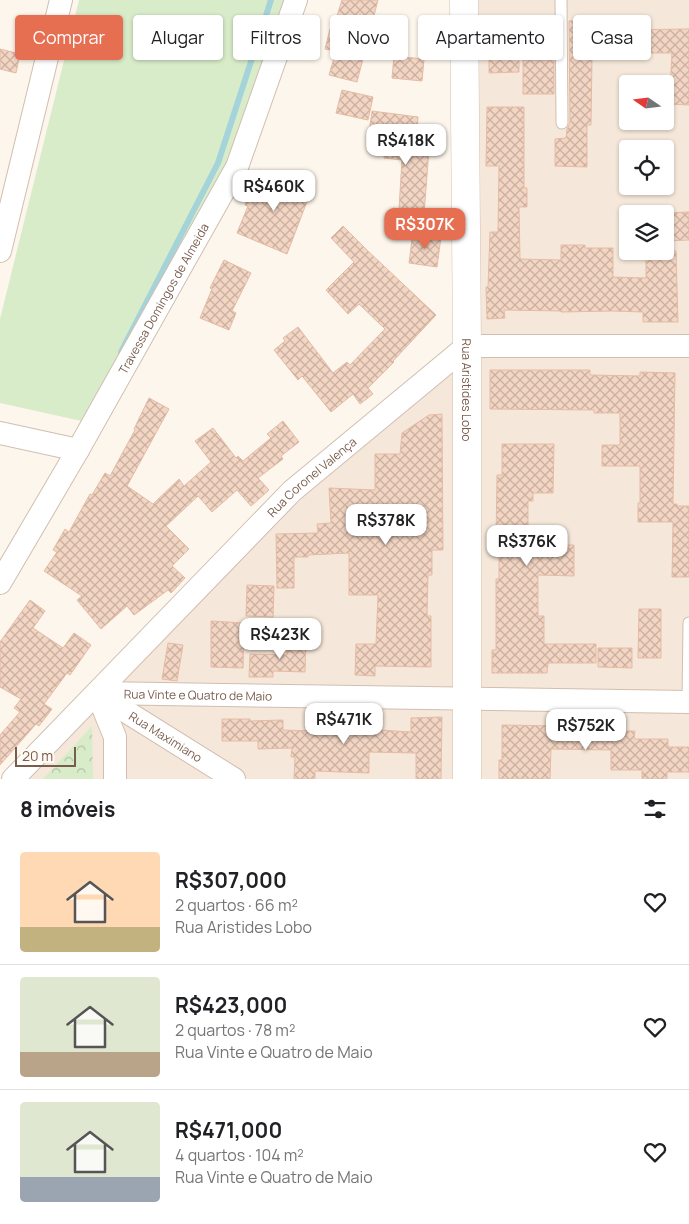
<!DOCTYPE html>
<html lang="pt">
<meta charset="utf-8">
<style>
:root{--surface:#fff;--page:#f2f2f2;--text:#202124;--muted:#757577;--line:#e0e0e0;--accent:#e76f51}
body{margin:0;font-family:Manrope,sans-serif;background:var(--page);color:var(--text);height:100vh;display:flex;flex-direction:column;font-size:19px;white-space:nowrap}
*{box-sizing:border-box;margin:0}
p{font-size:16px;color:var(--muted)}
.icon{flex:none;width:28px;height:28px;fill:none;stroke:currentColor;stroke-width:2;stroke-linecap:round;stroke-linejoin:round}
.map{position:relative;height:779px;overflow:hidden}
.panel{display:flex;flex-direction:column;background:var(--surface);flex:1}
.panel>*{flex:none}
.banner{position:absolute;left:15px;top:15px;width:660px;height:45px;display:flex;gap:10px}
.needle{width:32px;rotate:284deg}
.buttons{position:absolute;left:619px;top:75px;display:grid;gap:10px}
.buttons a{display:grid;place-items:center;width:55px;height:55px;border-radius:5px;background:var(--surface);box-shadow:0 1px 4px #0004;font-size:25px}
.scale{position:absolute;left:15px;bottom:12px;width:61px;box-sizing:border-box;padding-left:5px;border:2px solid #7a5c4d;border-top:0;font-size:14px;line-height:18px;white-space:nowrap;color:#7a5c4d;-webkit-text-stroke:4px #fffaf3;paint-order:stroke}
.price{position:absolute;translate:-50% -42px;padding:0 11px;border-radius:10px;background:#fff;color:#222;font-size:16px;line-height:32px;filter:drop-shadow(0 1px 2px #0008)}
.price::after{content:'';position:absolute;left:50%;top:30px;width:15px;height:11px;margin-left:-8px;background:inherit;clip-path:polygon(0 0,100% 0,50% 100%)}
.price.selected{background:var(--accent);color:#fff}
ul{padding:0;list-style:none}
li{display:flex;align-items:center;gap:15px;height:125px;padding:0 20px}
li+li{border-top:1px solid var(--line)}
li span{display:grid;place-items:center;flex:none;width:140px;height:100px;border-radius:5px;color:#555}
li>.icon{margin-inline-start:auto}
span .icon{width:60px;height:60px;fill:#fffc;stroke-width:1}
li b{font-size:21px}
h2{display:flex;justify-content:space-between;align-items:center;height:60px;padding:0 20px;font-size:21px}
.chip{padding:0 18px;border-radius:5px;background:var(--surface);box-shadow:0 1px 4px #0004;font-size:18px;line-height:45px}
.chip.selected{background:var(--accent);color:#fff}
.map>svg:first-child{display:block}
.residential{fill:#f5e8da;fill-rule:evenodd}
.grass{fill:#d8ecc9}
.park{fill:url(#park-crowns)}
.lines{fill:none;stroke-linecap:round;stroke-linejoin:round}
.stream{stroke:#a5d3da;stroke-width:6}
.building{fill:url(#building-cross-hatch);stroke:#e6bba3}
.lane-casing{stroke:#d1beb0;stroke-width:13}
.street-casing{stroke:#d1beb0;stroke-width:24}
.secondary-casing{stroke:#d6c0b0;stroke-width:29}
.lane{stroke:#fff;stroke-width:11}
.street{stroke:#fff;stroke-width:22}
.secondary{stroke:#fff;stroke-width:28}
.labels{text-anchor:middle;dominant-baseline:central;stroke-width:5;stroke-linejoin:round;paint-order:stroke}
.street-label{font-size:12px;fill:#7a5c4d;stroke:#fffaf3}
</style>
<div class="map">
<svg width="689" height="779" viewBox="0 0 689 779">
<defs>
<pattern id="park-crowns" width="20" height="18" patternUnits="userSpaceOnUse" patternTransform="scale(1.25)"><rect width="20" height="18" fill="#d8ecc9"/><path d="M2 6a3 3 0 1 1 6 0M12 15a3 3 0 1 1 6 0" fill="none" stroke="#b4c2a5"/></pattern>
<pattern id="building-cross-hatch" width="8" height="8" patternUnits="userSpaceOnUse" patternTransform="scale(1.25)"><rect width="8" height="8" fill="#f3d5c3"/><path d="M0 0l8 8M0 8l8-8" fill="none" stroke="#cab0a1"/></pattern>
</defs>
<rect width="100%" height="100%" fill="#fdf6ec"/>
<path class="residential" d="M464,0H689V779H13L292,491L467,346ZM628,84H665V121H628ZM628,149H665V186H628ZM628,214H665V251H628Z"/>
<path class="grass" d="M79,0H285L229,160L86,422L0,403V319Z"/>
<path class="park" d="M92,726L93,779H43Z"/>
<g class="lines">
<path class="stream" d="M121,352L218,163L271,0"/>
</g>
<path class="building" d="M342,0H378L357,82L329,75L336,51L325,49L330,29H333Z
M591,20V25H617V30L689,29V105L669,104L672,53H617V57H592L591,125H587V167L555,166V139L566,138L567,129L570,123L569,21Z
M489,29H519V72L489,73Z
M0,49L20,54L16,73L0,69Z
M394,56L424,59L422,81L392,78Z
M523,60H554V94H523Z
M342,90L373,97L368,120L336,113Z
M487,107H524V188H527V207H519L520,259L561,260V245H585V248H613V277L646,278V252L676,251L678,322H643V312L612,311L561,312V311L504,310L505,318L487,319L486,287H488L490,232H498L499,166H486Z
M372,111L418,117L416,147L429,149L424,214L431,216L428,231L390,223L393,208L399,209L402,160L384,158L386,136L369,134Z
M259,170L311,191L287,254L237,233L248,206L245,205Z
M689,212V240L665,241V213Z
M343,226L368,251L436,315L393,361L394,362L368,388L373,394L360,404L353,394L331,412L302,376L298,380L274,350L285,341L283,338L298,327L333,373L347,362L350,365L385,329L359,304L348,314L326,290L354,262L331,238Z
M413,232L441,237L437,267L409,263Z
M224,260L251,273L232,311L236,313L229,330L200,318L212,289L210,288Z
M490,370H590V375L640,376V372L675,373L673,504H677V506H689V577H672L673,522H638V503H640V466H602V445H620V413H594V410L490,409Z
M149,398L169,409L127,486L153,504L179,479L184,486L211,462L195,441L213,428L236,458L238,456L243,461L271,438L267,434L283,421L299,442L281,456L283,459L258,478L269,490L251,506L237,490L212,512L198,496L166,526L189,549L172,566L185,578L171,593L168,590L134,615L127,606L101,629L77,600L82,596L44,571L57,552L53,550L65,529L69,532L90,494L92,495L105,473L110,476L135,430L134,429Z
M442,414L443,550H432V575H428L427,616H431V667L375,666V676L355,675L356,644H376L378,595H349V553L308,555V557H294V588H277L276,534L318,533L317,524L331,523L329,488L375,490V454H400L402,433L429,415Z
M502,444H554L553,493H533V501H528V545H574V576L538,575V616H544V644H596V663H548L547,673H492V650H496V579H499V540H496L497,475H502Z
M247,585L274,586L273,617L246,616Z
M30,600L45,611L33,628L63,648L74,633L91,645L70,675L67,673L44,704L52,709L39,726L36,724L0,765V735L20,712L14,708L21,699L0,687V642Z
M639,609H661V658H638Z
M211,621L244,623L243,668L211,667Z
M287,638H306L305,672L273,671V677H249L250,654L287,655Z
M168,643L183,645L177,681L162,679Z
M598,648H632V668L598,667Z
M442,717L441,779H416V753L369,752V773L315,771V779H294L295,757H291L292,748L258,749V741H222V719H250V721L283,720V730L347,732V720H363V729L411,732V718Z
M502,725L559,726V728H596V731H635L634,739H668V747H689V772H667V779H642V770H611V750L551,749L550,779H499V760H502Z"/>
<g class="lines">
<defs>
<path id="lane" d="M561,0L562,123
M688,702L689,623"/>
<g id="street">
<path d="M0,251L61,0"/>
<path d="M0,433L78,450"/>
<path id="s1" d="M0,583L78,450L237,167L296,0"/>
<path id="s2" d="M97,693L689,702"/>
<path d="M97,693L115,737V779"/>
<path id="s3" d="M98,694L234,779"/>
<path id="s4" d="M13,779L292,491L467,346H689"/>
</g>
<g id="secondary">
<path id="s5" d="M464,0L467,346V779"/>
</g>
</defs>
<use href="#lane" class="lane-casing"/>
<use href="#street" class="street-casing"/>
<use href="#secondary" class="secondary-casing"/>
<use href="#lane" class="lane"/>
<use href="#street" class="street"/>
<use href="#secondary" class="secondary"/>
</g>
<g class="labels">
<g class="street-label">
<text stroke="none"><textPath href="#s1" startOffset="328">Travessa Domingos de Almeida</textPath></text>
<text stroke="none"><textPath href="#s5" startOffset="390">Rua Aristides Lobo</textPath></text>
<text stroke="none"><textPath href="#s4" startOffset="425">Rua Coronel Valença</textPath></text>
<text stroke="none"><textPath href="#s2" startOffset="101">Rua Vinte e Quatro de Maio</textPath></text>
<text stroke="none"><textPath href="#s3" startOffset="80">Rua Maximiano</textPath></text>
</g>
</g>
</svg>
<div class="buttons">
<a><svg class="needle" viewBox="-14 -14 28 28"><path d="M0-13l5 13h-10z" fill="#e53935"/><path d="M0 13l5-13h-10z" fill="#757577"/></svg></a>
<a><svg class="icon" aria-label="locate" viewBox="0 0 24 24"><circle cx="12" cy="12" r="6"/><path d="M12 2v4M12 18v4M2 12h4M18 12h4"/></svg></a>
<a><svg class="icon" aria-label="layers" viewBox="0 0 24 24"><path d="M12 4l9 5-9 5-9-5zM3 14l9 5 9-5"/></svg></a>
</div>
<div class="scale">20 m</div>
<b class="price" style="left:406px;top:166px">R$418K</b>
<b class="price" style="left:274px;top:212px">R$460K</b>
<b class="price selected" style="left:425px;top:250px">R$307K</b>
<b class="price" style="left:386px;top:546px">R$378K</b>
<b class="price" style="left:527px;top:567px">R$376K</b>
<b class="price" style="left:280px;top:660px">R$423K</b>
<b class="price" style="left:344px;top:745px">R$471K</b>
<b class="price" style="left:586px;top:751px">R$752K</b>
<div class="banner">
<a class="chip selected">Comprar</a>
<a class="chip">Alugar</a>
<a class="chip">Filtros</a>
<a class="chip">Novo</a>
<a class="chip">Apartamento</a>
<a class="chip">Casa</a>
</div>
</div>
<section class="panel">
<h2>8 imóveis<svg class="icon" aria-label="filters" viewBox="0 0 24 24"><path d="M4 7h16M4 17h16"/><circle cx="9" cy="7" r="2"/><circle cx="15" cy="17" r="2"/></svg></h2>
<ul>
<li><span style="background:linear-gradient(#ffd9b3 75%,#c2b280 0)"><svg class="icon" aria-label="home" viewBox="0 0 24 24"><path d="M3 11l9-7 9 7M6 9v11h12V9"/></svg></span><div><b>R$307,000</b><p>2 quartos · 66 m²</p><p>Rua Aristides Lobo</p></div><svg class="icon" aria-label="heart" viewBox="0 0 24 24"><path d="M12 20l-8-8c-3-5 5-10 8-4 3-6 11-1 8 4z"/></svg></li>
<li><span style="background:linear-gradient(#dfe7d0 75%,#b9a48a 0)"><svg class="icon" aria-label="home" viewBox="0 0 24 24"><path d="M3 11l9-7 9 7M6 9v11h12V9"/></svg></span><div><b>R$423,000</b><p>2 quartos · 78 m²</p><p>Rua Vinte e Quatro de Maio</p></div><svg class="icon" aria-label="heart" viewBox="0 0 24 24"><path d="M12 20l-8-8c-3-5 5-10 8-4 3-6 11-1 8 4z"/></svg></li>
<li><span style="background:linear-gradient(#dfe7d0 75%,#9aa5b1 0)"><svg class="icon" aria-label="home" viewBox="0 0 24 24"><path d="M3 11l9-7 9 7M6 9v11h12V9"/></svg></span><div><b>R$471,000</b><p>4 quartos · 104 m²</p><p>Rua Vinte e Quatro de Maio</p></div><svg class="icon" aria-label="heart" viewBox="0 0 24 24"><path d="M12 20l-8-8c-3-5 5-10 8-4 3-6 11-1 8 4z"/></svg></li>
</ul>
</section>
